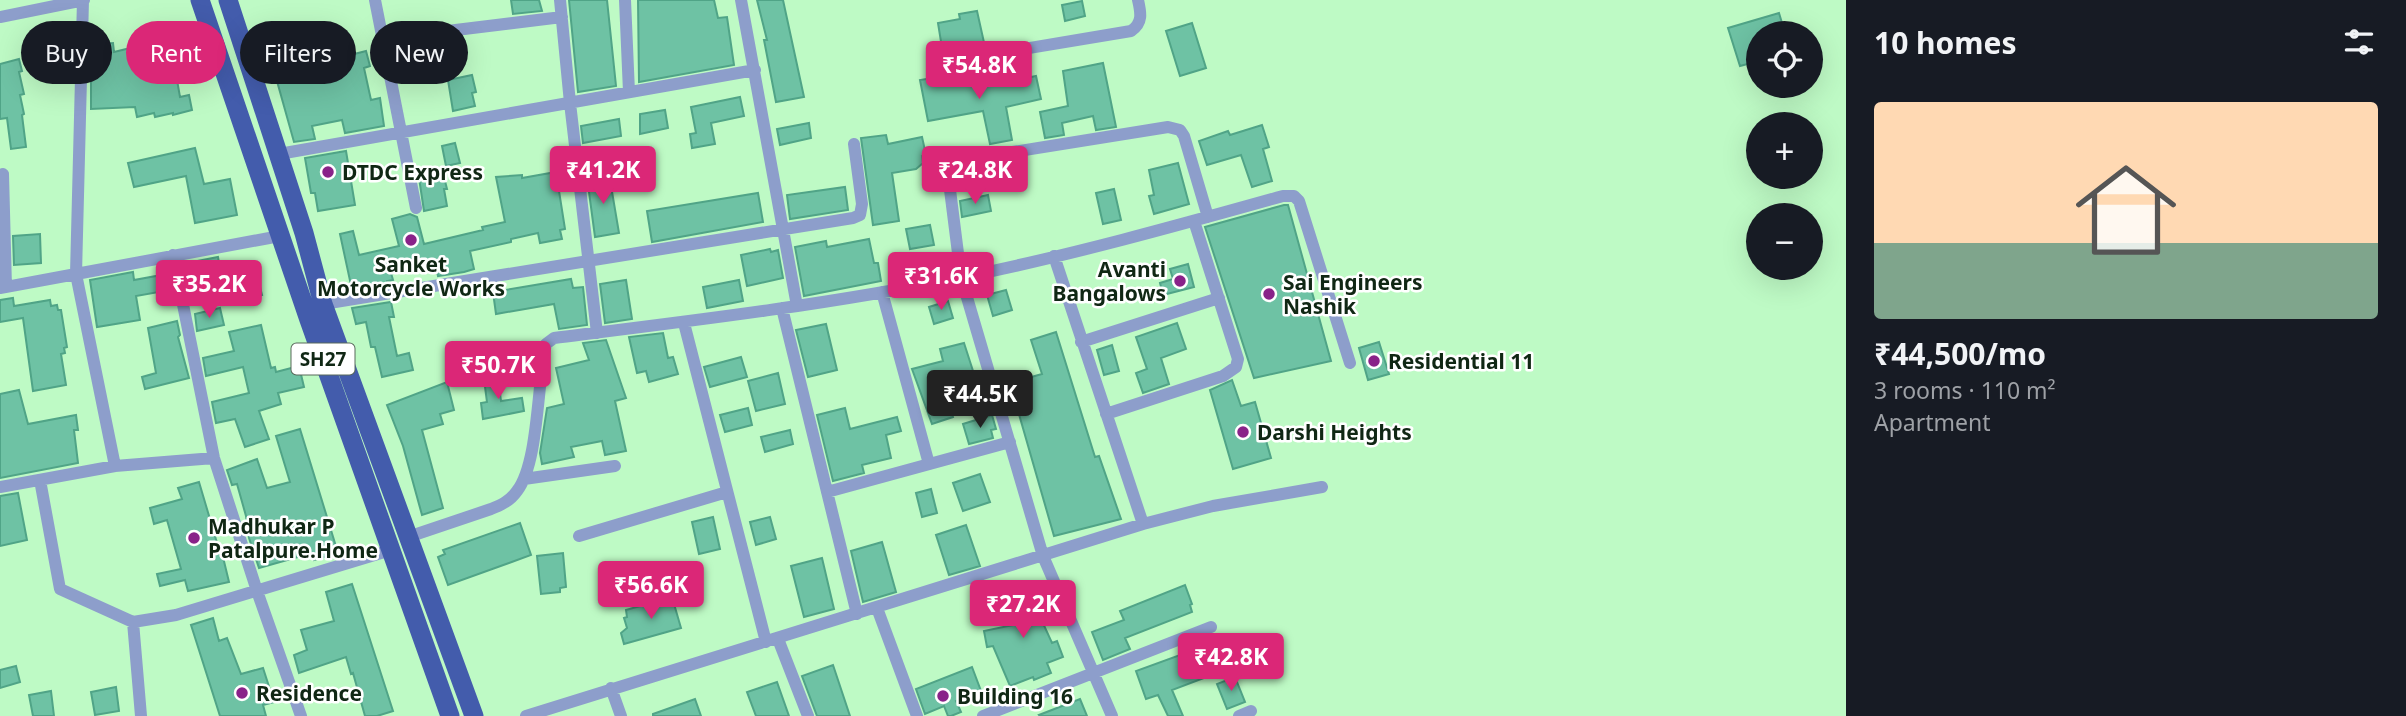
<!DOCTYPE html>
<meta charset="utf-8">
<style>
:root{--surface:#171b24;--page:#242831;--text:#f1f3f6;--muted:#9ea1a6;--accent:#db2777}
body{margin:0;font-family:"Noto Sans",sans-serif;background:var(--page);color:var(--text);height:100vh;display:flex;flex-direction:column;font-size:26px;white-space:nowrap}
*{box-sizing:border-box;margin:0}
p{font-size:23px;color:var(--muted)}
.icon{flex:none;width:38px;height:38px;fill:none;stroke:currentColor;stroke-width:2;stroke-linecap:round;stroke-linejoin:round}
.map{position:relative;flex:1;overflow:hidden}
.drawer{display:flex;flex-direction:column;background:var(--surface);width:560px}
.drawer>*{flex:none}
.top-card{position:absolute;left:21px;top:21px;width:665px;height:63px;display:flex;gap:14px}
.controls{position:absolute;left:1746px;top:21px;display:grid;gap:14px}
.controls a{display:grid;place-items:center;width:77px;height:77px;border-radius:50%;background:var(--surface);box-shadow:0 7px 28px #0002;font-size:35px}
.price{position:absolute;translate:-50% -60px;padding:0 16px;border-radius:7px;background:var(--accent);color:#fff;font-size:23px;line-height:46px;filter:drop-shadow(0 2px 4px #0008)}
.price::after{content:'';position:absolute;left:50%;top:42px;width:21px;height:16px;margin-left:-10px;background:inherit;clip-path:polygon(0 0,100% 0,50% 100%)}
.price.active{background:#222;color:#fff}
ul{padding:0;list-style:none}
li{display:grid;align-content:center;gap:14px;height:371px;padding:0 28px}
li span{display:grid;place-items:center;height:217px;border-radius:7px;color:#555}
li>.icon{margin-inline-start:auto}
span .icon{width:126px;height:126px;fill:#fffc;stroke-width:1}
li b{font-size:30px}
h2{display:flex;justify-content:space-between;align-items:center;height:84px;padding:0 28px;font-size:30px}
.chip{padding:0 24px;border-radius:32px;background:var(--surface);box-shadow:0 7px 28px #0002;font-size:24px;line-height:63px}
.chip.active{background:var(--accent);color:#fff}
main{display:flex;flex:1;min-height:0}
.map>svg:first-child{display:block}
.building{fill:#6ec2a4;stroke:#50a487;stroke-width:2}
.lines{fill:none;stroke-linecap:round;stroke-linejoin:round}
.street{stroke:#8d9ecb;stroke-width:12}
.primary{stroke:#435cac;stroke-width:19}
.poi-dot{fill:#892289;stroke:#fff;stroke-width:2.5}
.labels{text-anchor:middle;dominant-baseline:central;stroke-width:5;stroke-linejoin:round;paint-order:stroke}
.shield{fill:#fff;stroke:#58685a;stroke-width:2}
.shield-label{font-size:19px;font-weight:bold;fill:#102714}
.poi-label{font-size:21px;font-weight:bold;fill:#102714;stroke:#fff;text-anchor:start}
</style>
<main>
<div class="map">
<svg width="1846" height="716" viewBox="0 0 1846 716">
<rect width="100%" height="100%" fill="#befac5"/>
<path class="building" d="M511,0H539L542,11L513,14Z
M569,0H607L616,86L578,92Z
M638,0H714L718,18L727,17L734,65L639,82Z
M757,0H783L804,97L776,102L764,40H767Z
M1082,1L1085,16L1065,21L1062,5Z
M977,11L985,47L943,54L938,23L960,19L959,14Z
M1779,13L1785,33H1759V61L1740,66L1728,28Z
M1192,23L1206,68L1180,76L1166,31Z
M163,40L173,81L177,80L180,97L189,95L192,110L173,115V113L155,117L154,113L137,117L135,107L91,109V45L113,43L114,52Z
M366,51L370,66L364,68L371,100L380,98L384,126L345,133L342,120L312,126L315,139L294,142L275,74L332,64L331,60Z
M19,59L22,71L19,72L24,94L20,95L24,114L22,115L26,147L11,149L7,118L0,119V64Z
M1103,63L1116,127L1096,130L1093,116L1062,123L1064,135L1045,138L1040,112L1068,106L1063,71Z
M472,75L476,92L472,93L475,106L453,111L448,80Z
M946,76L947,82L968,77L970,85L1011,76L1012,81L1036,76L1041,99L1006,107L1012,140L990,144L983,111L928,121L920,80Z
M740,97L744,116L711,123L715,144L692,148L690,134L696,133L691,107Z
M665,110L668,128L640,134V114Z
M619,119L621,136L583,143L581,126Z
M809,123L811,138L780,145L777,129Z
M1262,125L1269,147L1263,149L1272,181L1252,187L1241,155L1207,165L1199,141L1228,131L1230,135Z
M886,135L888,144L922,137L926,155L922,156L923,163L916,169L892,173L899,221L873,225L861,138Z
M455,143L460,163L446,166L442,146Z
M195,148L204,184L230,179L237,215L195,223L186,176L134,187L128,163Z
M346,151L355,205L318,211L315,193H311L305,158Z
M1178,163L1189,204L1154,214L1149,196L1154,195L1149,170Z
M556,172L565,229L560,230L562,239L540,243L538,233L511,239V242L470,251L474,269L464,272L438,276L435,261L391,273L393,280L387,281V285L352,290L340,234L353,231L359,255L399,246L392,219L410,214L417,217L424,244L483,230L482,227L505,222L496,177L522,175V178Z
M443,173L447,189H444L447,206L424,211L419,178Z
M609,174L619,233L595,237L587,177Z
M845,187L848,210L790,219L787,195Z
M1114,189L1121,220L1103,224L1096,193Z
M758,193L763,222L652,242L647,211Z
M988,195L991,211L962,217L960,201Z
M1284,205H1288L1331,361L1254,378L1205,227Z
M930,225L934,245L910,249L906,229Z
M40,234L41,263L14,265L13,236Z
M869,239L874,263H878L881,281L804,296L795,247L826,241L827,247Z
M770,249L771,252L778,250L783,278L747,286L741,255Z
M218,257L221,275L191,281L187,263Z
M1188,264L1194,287L1163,295L1160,283L1173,279L1170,269Z
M133,272L134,280L167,274L170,290L136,296L140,320L97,327L90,280Z
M258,279L262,295L223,303L220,287Z
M571,279L573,288L583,287L587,325L559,329L554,304L496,314L493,292Z
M626,280L632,319L605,323L600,284Z
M739,280L743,301L707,308L703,287Z
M1006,290L1012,310L993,316L987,295Z
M13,298L14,306L50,300L51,306L57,305L58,310H61L67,347L64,348L65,353L61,354L66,385L33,391L23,318L0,322V300Z
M948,301L953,318L934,324L929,307Z
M391,302L394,317H389L397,356L409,353L413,370L382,377L375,347H371L366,322L356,324L352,308Z
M220,308L224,325L197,331L195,314Z
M177,321L180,335L178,337L189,378L145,389L142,377L156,373L148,328Z
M1177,323L1186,349L1161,358L1169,384L1143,393L1136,373L1147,369L1136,337Z
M826,324L837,370L808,377L796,330Z
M261,325L271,368L275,367L276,372L299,366L304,387L278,393L281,404L259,411L269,439L245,447L235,419L216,423L212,402L249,393L243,367L206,376L203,358L234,351L229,332Z
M1056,332L1095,457L1099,456L1121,519L1054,536L1010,383L1042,374L1031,340Z
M663,333L668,358L673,357L678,374L649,382L646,371L637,373L629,337Z
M606,340L626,398L615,401L626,451L605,455L602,441L571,447L574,457L542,464L540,453L547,408L564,404L556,368L589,360L583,343Z
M1379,342L1389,374L1368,380L1359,348Z
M964,343L974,374L943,382L953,417L932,424L912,369L943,361L940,349Z
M1112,345L1119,371L1104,375L1097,350Z
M741,357L747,377L710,387L704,367Z
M778,373L785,404L756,411L748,381Z
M498,377L501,401L522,398L524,411L483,419L481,403L487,402L484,379Z
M1232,380L1241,406L1255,402L1271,458L1233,469L1210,390Z
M447,382L454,410L440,414L443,424L422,430L443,508L422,515L403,446L387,405Z
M19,390L28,424L76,415L78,430H74L78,463L0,478V394Z
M748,408L752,425L725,432L720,415Z
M845,408L850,429L897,417L901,431L886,435L891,458L862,465L864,473L833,481L817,415Z
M992,415L996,429L991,430L993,438L969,444L963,424Z
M300,429L338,553L314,560L312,553L259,568L249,538L246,516L237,484L232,485L227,470L257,459L267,488L290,482L276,436Z
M790,430L793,444L765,452L761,437Z
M980,474L990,502L963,511L953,483Z
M199,482L220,553H222L229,582L188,591L185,580L160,586L157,574L181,569L167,520L154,524L150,508L182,499L178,488Z
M931,489L937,513L922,517L916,493Z
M18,493L27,540L0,546V496Z
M713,517L720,549L699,554L692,522Z
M770,517L776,539L756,545L750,522Z
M520,523L531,555L448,585L438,557L445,554L443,550Z
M966,525L980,566L949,575L936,535Z
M882,542L896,592L863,602L851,551Z
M563,553L566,587L560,588V592L541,594L537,556Z
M822,558L834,609L804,617L791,566Z
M352,584L393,711L377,716H365L353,673L351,674L346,657L299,673L294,655L307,650L301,630L334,621L326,592Z
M1185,585L1192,604L1190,605L1192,612L1125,638L1130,649L1103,660L1092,632L1124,620L1120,611Z
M1026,586L1052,643L1057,641L1063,657L1047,663L1051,673L1034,680L1033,677L1010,686L993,646L987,647L984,631L1013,625L1000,597Z
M672,597L681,628L624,644L621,633L627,628L624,618L627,617L626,610Z
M213,618L219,641L227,638L241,674L263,668L274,702L263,705L266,716H220L191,625Z
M1202,647L1212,675L1172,690L1183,716H1168L1158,695L1146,699L1136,671Z
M833,665L850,716H817L802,676Z
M16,666L20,682L0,688V670Z
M972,667L981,691L956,701L961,712L951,716H948L944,706L925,714L916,689Z
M1235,677L1245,702L1227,709L1217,684Z
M777,682L789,716H756L747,692Z
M116,687L119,711L95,715L91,692Z
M51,691L54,716H33L29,695Z
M695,699L701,716H653V714Z
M1080,699L1087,716H1040L1039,715Z"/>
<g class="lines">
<path class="street" d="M83,0L76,274L280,236
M375,0L416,208
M560,0L570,103L597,333
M625,0L629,92
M741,0L797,306
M0,17L84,0
M382,39L562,17
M940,63L1131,31C1143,23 1141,13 1138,0
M279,154L755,70
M0,175L3,174L6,287
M173,255L214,458L257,591L301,716
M1054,256L1143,524
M0,288L76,274L115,466L0,487
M882,292L929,464
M323,304L853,218L860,215L862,204L854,144
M782,308L857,614
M684,323L766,642
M1081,342L1219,298
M1106,414L1223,376L1236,367L1238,359L1194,221
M115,466L214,458
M524,479L615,466
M40,480L60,589L133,622L176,615L391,550
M827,492L1010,442
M579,536L727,492
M408,537L491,509C501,505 510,501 517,491C539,462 537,383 546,344L554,338C690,321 825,305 959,278C1068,256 1176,226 1283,196H1294L1299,201L1350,363
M877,608L917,716
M133,622L141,716
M778,639L808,716
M611,688L621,716
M526,716L1143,524L1213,506L1322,487
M983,716L1211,627
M1112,716L1043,556L961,277L947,166L951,162L1168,127L1180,130L1184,136L1208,217
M1239,716L1251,711"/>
<path class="primary" d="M200,0L309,320L450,716
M228,0L304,233L323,304L474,716"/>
</g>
<g class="poi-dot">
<circle cx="328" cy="172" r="7"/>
<circle cx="411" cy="240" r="7"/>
<circle cx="1180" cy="281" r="7"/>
<circle cx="1269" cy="294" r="7"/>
<circle cx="1374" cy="361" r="7"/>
<circle cx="1243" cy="432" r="7"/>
<circle cx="194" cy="538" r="7"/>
<circle cx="242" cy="693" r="7"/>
<circle cx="943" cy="696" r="7"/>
</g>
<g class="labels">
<rect class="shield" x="291.5" y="343.5" width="63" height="31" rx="5"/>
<g class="shield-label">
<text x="323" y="359">SH27</text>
</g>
<g class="poi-label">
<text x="342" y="172">DTDC Express</text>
<text x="411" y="264" text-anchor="middle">Sanket<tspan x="411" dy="24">Motorcycle Works</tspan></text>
<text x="1166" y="269" text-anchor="end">Avanti<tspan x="1166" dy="24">Bangalows</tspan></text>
<text x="1283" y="282">Sai Engineers<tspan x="1283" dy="24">Nashik</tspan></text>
<text x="1388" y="361">Residential 11</text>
<text x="1257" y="432">Darshi Heights</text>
<text x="208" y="526">Madhukar P<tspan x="208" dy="24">Patalpure.Home</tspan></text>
<text x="256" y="693">Residence</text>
<text x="957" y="696">Building 16</text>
</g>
</g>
</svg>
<div class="controls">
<a><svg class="icon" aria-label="locate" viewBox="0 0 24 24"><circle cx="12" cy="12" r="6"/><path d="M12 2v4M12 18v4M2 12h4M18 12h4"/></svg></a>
<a>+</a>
<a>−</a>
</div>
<b class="price" style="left:979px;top:101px">₹54.8K</b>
<b class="price" style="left:603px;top:206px">₹41.2K</b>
<b class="price" style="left:975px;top:206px">₹24.8K</b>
<b class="price" style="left:941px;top:312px">₹31.6K</b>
<b class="price" style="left:209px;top:320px">₹35.2K</b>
<b class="price" style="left:498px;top:401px">₹50.7K</b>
<b class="price active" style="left:980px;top:430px">₹44.5K</b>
<b class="price" style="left:651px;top:621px">₹56.6K</b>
<b class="price" style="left:1023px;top:640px">₹27.2K</b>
<b class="price" style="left:1231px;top:693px">₹42.8K</b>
<div class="top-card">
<a class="chip">Buy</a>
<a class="chip active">Rent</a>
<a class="chip">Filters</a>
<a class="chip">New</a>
</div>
</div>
<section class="drawer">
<h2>10 homes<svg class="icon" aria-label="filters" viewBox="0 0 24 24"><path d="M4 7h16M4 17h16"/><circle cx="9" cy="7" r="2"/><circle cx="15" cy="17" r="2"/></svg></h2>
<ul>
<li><span style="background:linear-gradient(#ffd9b3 65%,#7fa58c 0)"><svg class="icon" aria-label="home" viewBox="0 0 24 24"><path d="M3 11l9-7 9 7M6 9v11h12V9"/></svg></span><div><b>₹44,500/mo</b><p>3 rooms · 110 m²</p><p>Apartment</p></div></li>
</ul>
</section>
</main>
